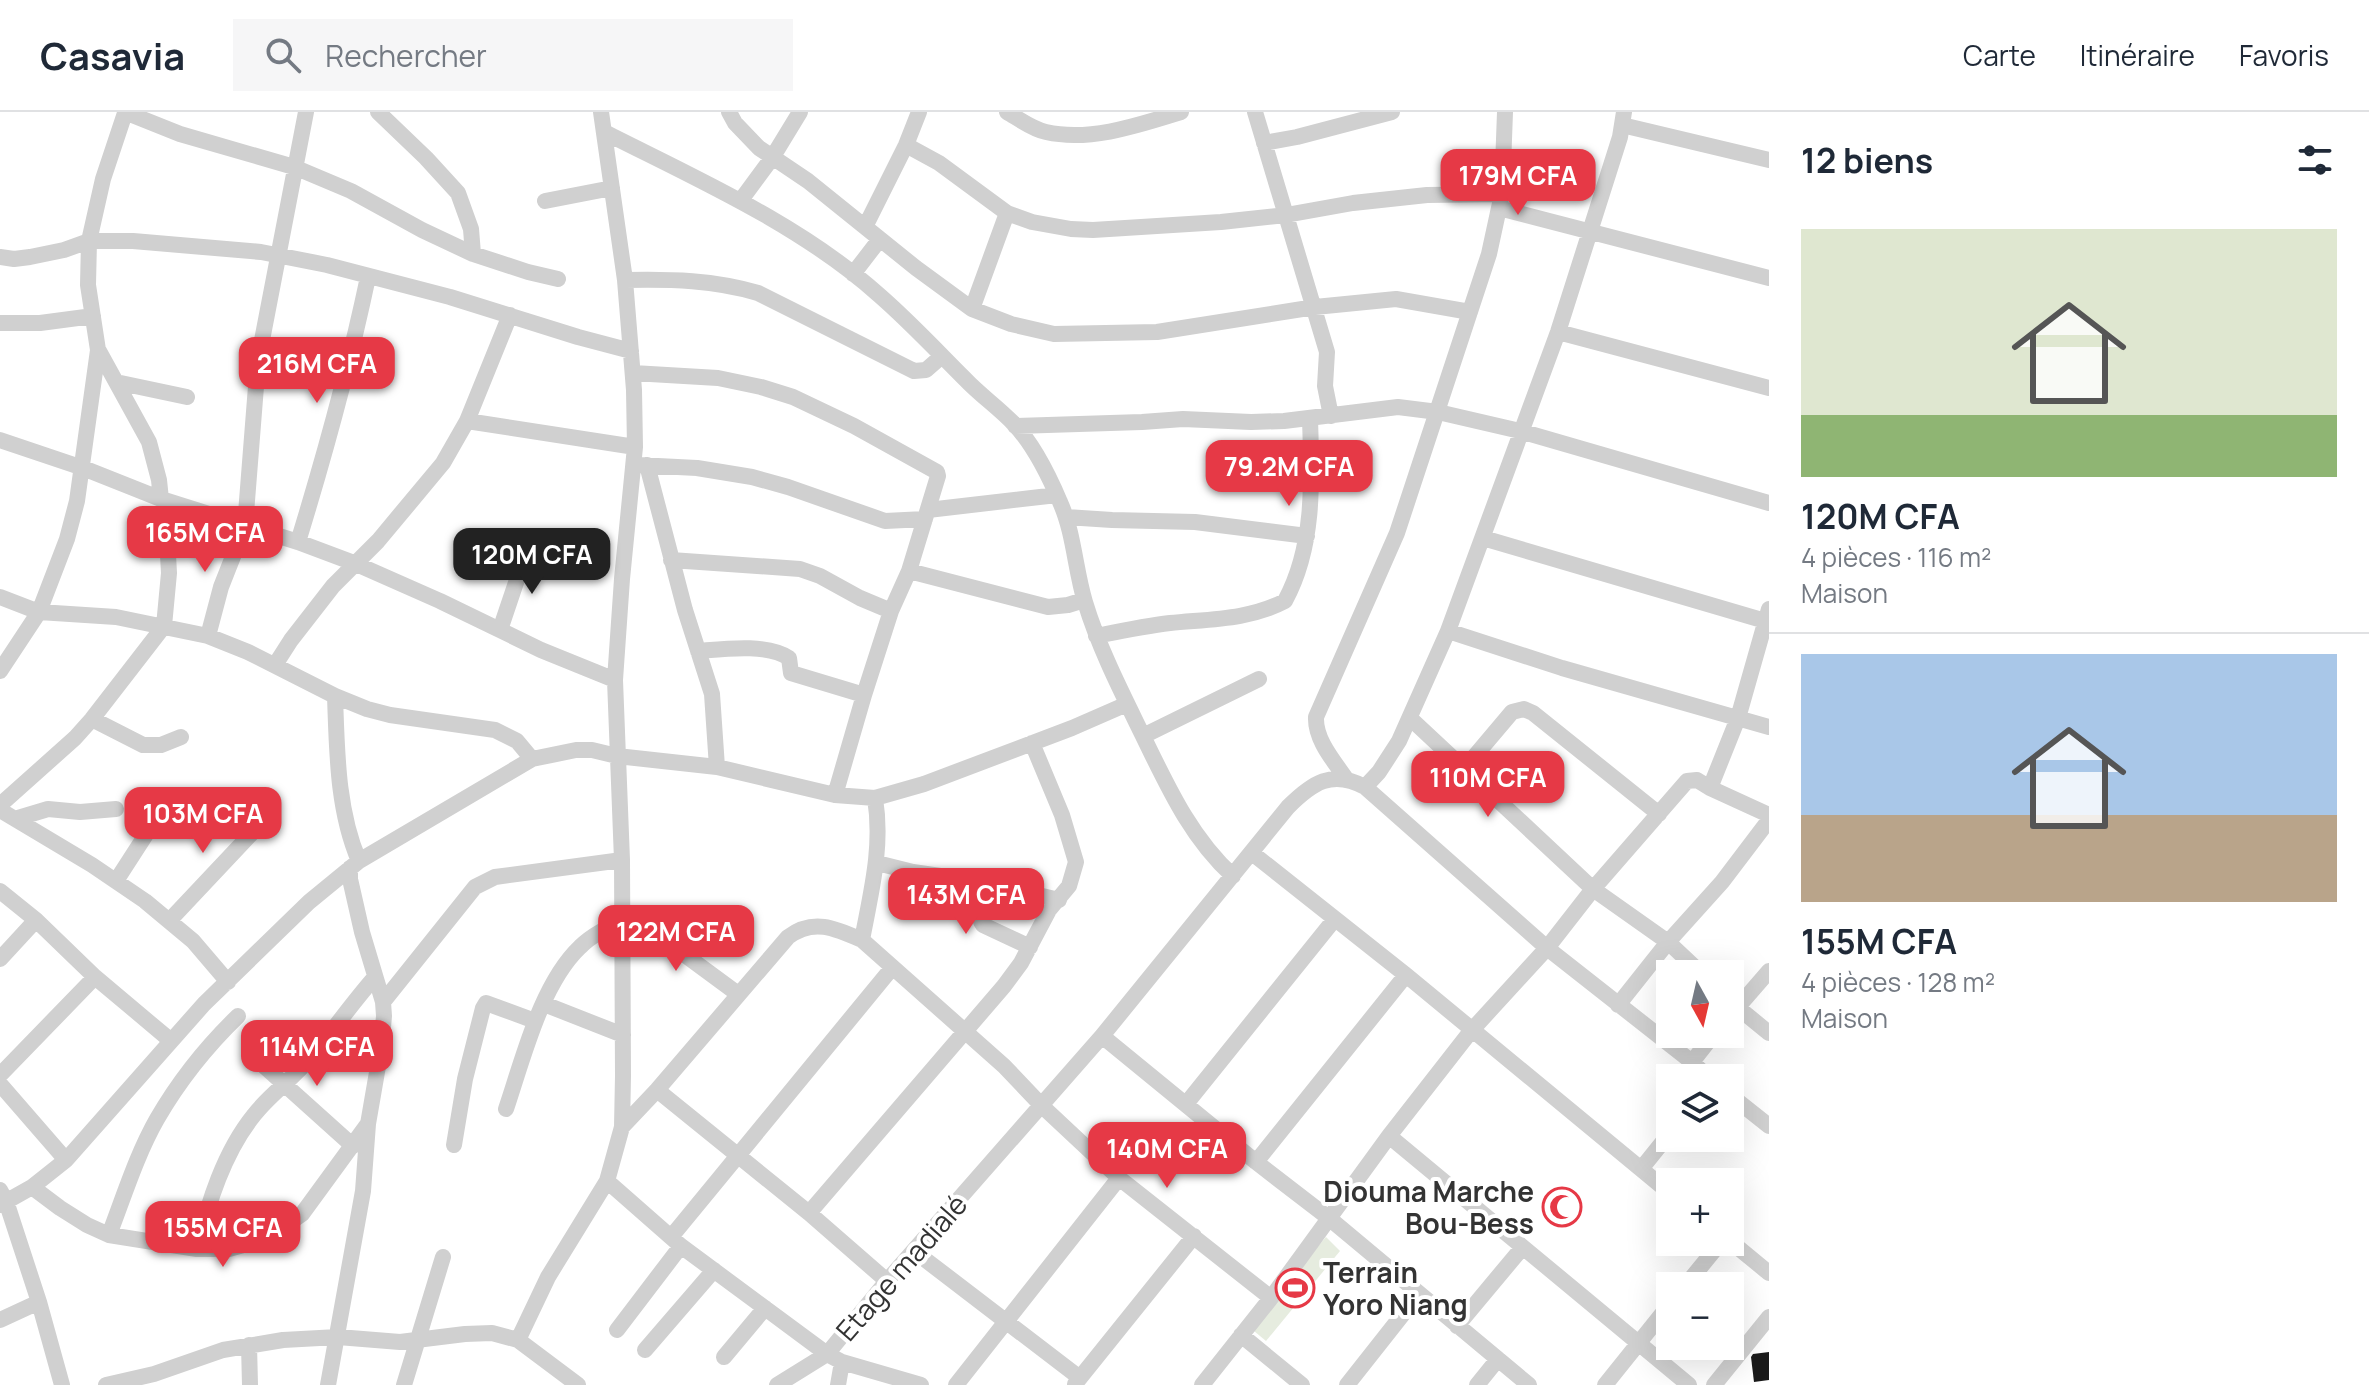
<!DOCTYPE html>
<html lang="fr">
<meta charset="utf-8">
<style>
:root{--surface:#fff;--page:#f6f6f7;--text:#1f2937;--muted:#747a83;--line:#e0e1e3;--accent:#e63946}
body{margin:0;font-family:Manrope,sans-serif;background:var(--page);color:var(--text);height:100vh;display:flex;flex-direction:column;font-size:30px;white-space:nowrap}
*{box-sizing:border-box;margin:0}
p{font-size:26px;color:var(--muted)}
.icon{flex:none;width:44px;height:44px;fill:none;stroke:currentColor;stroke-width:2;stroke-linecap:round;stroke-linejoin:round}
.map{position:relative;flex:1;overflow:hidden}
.drawer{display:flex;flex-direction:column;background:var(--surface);width:600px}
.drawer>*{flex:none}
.needle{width:52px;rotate:172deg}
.tools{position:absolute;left:1656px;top:848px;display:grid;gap:16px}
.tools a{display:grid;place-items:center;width:88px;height:88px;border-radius:0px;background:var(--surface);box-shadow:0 8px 32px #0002;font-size:40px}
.price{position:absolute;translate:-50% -68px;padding:0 18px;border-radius:16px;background:var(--accent);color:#fff;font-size:26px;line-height:52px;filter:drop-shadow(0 2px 4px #0008)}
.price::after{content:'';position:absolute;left:50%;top:48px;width:24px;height:18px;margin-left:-12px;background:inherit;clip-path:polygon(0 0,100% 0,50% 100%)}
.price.on{background:#222;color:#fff}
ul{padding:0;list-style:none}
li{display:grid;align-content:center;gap:16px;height:424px;padding:0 32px}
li+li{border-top:2px solid var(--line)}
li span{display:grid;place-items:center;height:248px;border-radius:0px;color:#555}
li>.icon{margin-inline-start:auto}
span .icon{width:144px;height:144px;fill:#fffc;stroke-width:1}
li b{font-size:34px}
h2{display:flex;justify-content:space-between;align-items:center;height:96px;padding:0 32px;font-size:34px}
header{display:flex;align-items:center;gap:48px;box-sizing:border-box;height:112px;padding:0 40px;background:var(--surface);border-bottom:2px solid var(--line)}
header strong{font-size:38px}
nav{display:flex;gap:44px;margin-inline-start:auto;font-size:28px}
.search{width:560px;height:72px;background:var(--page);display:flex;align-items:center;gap:20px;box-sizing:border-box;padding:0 28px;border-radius:0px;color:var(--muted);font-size:30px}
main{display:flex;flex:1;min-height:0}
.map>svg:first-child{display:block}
.green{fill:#e6ecdf}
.building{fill:#1a1a1a}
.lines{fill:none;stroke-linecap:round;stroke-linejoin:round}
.street{stroke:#d0d0d0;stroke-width:16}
.labels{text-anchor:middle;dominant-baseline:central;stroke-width:8;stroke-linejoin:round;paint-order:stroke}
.poi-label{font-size:28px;font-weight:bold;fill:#333;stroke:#fff;text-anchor:end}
.street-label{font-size:28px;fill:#333;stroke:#fff}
</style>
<header>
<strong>Casavia</strong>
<div class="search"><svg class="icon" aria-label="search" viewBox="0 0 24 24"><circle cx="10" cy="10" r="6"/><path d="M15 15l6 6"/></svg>Rechercher</div>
<nav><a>Carte</a><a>Itinéraire</a><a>Favoris</a></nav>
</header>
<main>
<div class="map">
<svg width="1769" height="1273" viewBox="0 0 1769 1273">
<rect width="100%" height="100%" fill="#fff"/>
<path class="green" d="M1326,1125L1340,1139L1266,1229L1248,1214Z"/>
<path class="building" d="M1769,1240V1268L1754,1270L1751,1245L1753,1242Z"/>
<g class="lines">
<path class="street" d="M125,0L180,22L294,55L351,79L422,118L473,142L528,160L558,167
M378,0L426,46L458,81L471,117L473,142
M601,0L625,168L634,278L635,335L622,467L615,568L622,748L623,964L622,1015L607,1069L681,1134L827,1242L842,1250L921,1273
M729,0L735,11L759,36L808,69L916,156L972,197L1011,212L1054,222L1157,220L1315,195L1396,187L1470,200
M1007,0C1019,7 1032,17 1046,20C1090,30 1139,13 1181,0
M1255,0L1327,240L1325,274L1331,304
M1622,13L1769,48
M604,20C697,67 801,113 879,183C909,209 937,239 965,267C980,283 999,296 1014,312C1034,333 1049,364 1060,390C1074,421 1075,457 1085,490C1099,536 1121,579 1142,622C1167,673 1190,725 1233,764
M1264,31L1297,25L1392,0
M906,33L939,51L1007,101L1032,110L1071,117L1093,118L1221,110L1286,103L1353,91L1427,83L1502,82
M741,88L772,46L800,0
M545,89L612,76
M1499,96L1769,166
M865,115L906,33L919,0
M0,145L14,147L30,145L64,138L89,129H133L261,140L327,153L450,185L578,225L631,239
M853,162L880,127
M625,168C671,167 714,168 758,181L914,259L926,258L942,244
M972,197L1007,101
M0,211H40L93,204
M1558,220L1769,276
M99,239L149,330L159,368L161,387
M633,261L718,266L761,275L793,285L854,314L937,360L938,364L909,459L891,499L864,583L835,683
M116,270L187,285
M467,309L635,335
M1015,314L1142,310L1183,307L1251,310L1284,309L1398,295L1438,300L1520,319L1769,391
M0,328L83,356L161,387L298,430L354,451L440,489L541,538L615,568
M638,353L697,356L752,365L788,375L885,409L925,407
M647,353L685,498L712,582L717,655L835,683L875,686L924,672L1072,616L1127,592
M928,398L1057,383
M1066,405L1112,408L1195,410L1307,424
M1483,426L1769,510
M298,430C325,342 349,255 368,165
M671,448L800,457L820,464L860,486L891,499
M909,459L1048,495L1068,493L1084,488
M0,485L39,500L116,505L208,524L248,540L335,584L367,597L390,603L495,618L517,629L532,647
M500,518L527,438
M1448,519L1562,556L1769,615
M208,524L221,475L245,414L258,249L306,0
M1096,524C1121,519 1145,514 1170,511C1208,507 1249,508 1285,489C1315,434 1312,368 1310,307
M698,539C723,537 767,531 789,546L791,561L864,583
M275,553L291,528L333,474L378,429L443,351L467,309L510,203
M0,559L39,500L67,427L77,389L98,238L88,173L89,129L103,67L125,1
M335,584C337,639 337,698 359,749
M92,607L143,633H161L181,625
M1411,607L1593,777L1668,830L1618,893
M1143,624L1259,567
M1463,658L1512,600L1524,597L1533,601L1659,702
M1347,668C1334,649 1315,628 1316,605L1397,421L1489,142L1502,82L1505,0
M1365,675L1379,660L1399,629L1448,519L1558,220L1620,25L1624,0
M1710,676L1738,606L1769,497
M0,693L75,626L92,607L164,514L169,461L165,388
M0,698L92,753L145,789L193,829L228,870
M18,706L48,697L80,700L116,697
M1252,741L1406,863L1670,1081
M877,751L913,760L988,771L1059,788
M116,769L147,721
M988,771C983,785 974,800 983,813L1030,835
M0,779L36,808L95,865L170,928
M169,809L267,705
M623,819L660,829L681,840L738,882
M862,828C871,780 883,735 875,686
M0,847L36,808
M1702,862L1668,830L1722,770L1769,708
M383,890L475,775L495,765L622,748
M1731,890L1769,921
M544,892L623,923
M1730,904L1769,859
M1102,924L1256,1050L1330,1107L1529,1273
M255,946L353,1034
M1692,950L1714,922
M0,963L95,865
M0,972L66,1048
M657,978L809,1101L887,1169
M1730,983L1769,1014
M1186,992L1334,808
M506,997C523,947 541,872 580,835C592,823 607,816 622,809
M622,1015L657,978L788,825C813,806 835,816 862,828L1004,954L1042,994L1119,1066L1271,1186
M1389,1024L1689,1273
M454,1033L465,967L483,896L486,891L535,909
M1256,1050L1406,863
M1641,1057L1670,1021
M32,1075L60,1096L87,1113L109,1123L197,1137H229L268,1126L302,1102L367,1013
M0,1078L6,1089L39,1190L62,1273
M0,1093L32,1075L66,1048L204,892L309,790L359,749L532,647L576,638H592L617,644L717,655
M809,1101L1004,874L1021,851L1049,798L1069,774L1076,750L1062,703L1032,631
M109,1123C124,1084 137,1042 157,1007C179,969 207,934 238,904
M671,1125L892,856
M1730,1129L1769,1161
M197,1137C208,1091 224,1040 254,1003C270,982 293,967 310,946C332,920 352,891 375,865
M914,1139L1080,1266
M1685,1174L1721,1130
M0,1208L39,1190
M1457,1214L1522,1136
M617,1218L681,1134
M1241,1223L1302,1273
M518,1228L548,1165L607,1069
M249,1233L250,1273
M645,1238L714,1158
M724,1245L765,1196
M1075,1272L1194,1124
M106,1273L154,1262L223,1238L283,1228L338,1225L400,1230L465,1222L492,1221L518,1228L578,1273
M328,1273L363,1079L368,1012L381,937L384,904L383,890L362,820L350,767V756
M404,1273L443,1145
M777,1273L827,1242L887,1169L1102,924L1288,695C1312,671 1332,657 1365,675L1547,836L1692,950L1709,966
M838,1273L842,1250
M956,1273L1119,1066
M1202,1273L1271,1186L1389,1024L1471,919L1547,836L1593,777L1687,669L1697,668L1710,676L1769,703
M1347,1273L1418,1183
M1477,1273L1498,1247
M1605,1273L1670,1192
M1714,1273L1769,1205"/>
</g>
<defs>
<symbol id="mosque-ring" viewBox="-11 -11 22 22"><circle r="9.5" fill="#fff" stroke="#e63946" stroke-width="1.5"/><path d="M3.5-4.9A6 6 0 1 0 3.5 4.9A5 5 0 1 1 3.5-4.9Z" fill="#e63946"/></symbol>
<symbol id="stadium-ring" viewBox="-11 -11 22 22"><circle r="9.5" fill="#fff" stroke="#e63946" stroke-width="1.5"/><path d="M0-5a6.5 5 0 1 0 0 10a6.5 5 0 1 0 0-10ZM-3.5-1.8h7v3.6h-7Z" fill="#e63946"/></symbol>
</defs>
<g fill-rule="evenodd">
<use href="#mosque-ring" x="1540" y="1073" width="44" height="44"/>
<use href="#stadium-ring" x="1273" y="1154" width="44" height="44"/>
</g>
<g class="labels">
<g class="poi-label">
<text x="1534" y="1079">Diouma Marche<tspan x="1534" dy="32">Bou-Bess</tspan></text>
<text x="1323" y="1160" text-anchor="start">Terrain<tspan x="1323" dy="32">Yoro Niang</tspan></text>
</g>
<g class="street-label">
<text transform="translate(901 1155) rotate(-49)">Etage madialé</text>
</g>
</g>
</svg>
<div class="tools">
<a><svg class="needle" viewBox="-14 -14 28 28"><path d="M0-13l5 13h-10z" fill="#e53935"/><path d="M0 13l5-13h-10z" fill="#747a83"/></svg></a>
<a><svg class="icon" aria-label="layers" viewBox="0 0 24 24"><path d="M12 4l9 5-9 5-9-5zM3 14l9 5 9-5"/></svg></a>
<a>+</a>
<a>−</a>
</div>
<b class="price" style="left:1518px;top:105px">179M CFA</b>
<b class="price" style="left:317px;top:293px">216M CFA</b>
<b class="price" style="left:1289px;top:396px">79.2M CFA</b>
<b class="price" style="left:205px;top:462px">165M CFA</b>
<b class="price on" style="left:532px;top:484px">120M CFA</b>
<b class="price" style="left:1488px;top:707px">110M CFA</b>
<b class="price" style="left:203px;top:743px">103M CFA</b>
<b class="price" style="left:966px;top:824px">143M CFA</b>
<b class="price" style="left:676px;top:861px">122M CFA</b>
<b class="price" style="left:317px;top:976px">114M CFA</b>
<b class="price" style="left:1167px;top:1078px">140M CFA</b>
<b class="price" style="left:223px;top:1157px">155M CFA</b>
</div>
<section class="drawer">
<h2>12 biens<svg class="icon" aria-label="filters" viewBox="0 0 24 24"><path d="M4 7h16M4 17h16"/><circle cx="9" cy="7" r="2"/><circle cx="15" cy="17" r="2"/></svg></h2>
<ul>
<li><span style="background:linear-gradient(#dfe7d0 75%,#8fb573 0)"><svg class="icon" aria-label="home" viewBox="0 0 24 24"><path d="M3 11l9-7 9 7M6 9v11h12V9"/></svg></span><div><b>120M CFA</b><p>4 pièces · 116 m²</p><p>Maison</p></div></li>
<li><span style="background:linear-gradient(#a9c7e8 65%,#b9a48a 0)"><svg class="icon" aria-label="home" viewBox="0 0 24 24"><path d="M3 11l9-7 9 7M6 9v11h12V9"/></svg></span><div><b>155M CFA</b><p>4 pièces · 128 m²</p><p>Maison</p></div></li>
</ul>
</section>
</main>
